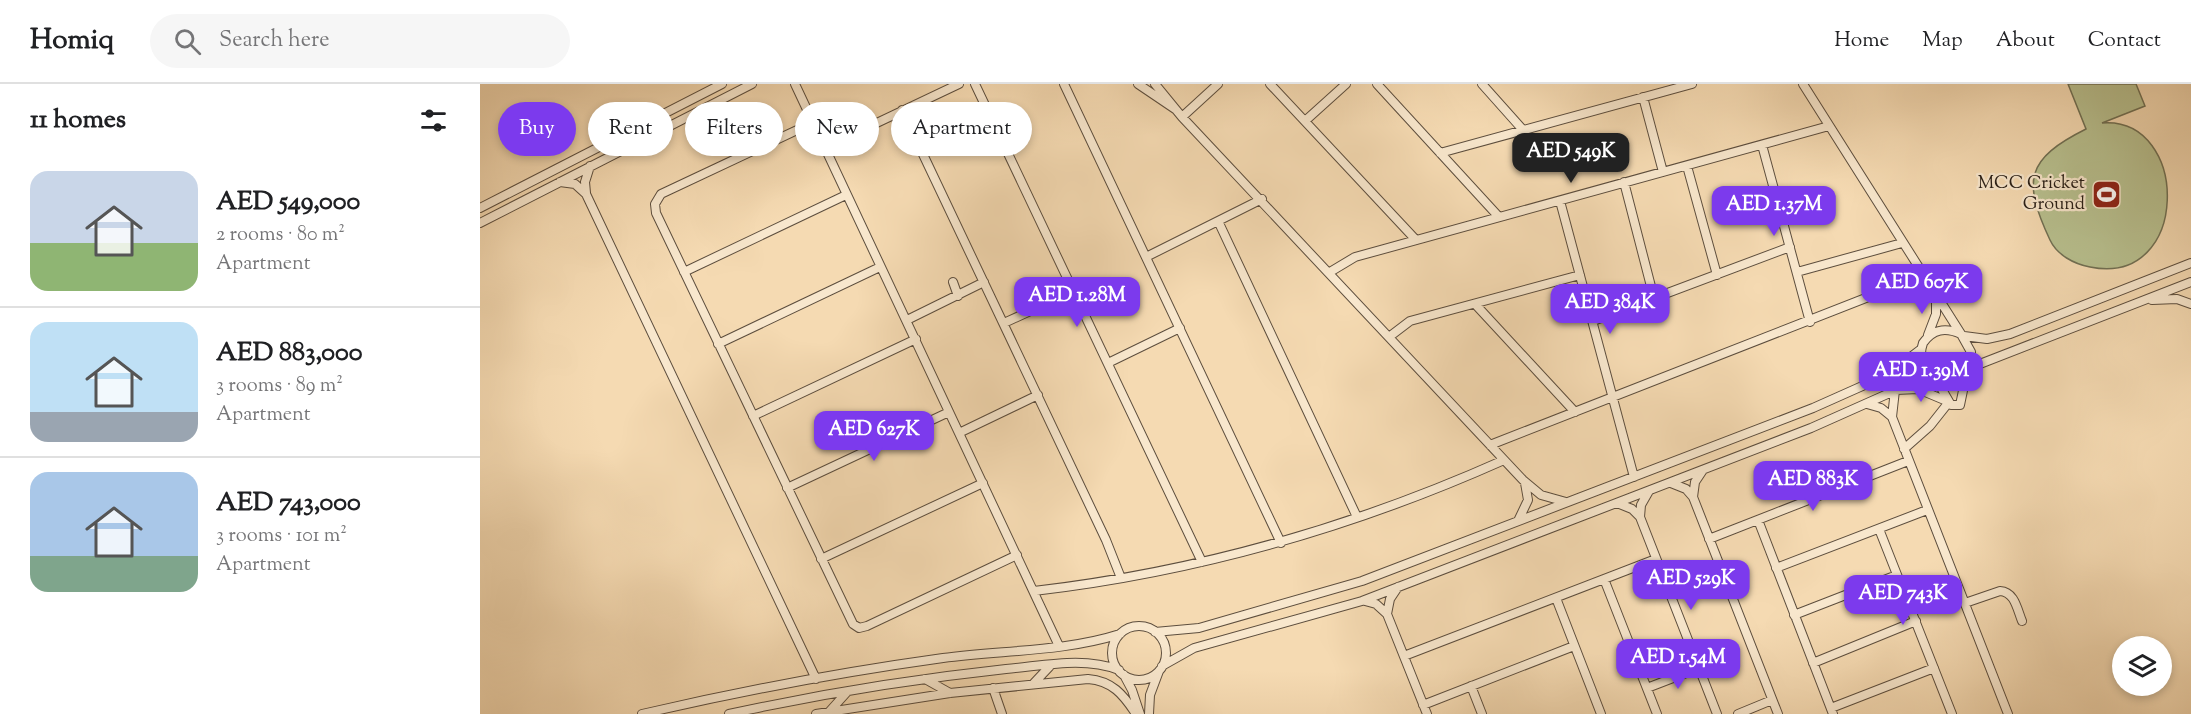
<!DOCTYPE html>
<meta charset="utf-8">
<style>
:root{--surface:#fff;--page:#f6f6f6;--text:#202124;--muted:#757577;--line:#e0e0e0;--accent:#7c3aed}
body{margin:0;font-family:"Sorts Mill Goudy",serif;background:var(--page);color:var(--text);height:100vh;display:flex;flex-direction:column;font-size:22px;white-space:nowrap}
*{box-sizing:border-box;margin:0}
p{font-size:20px;color:var(--muted)}
.icon{flex:none;width:33px;height:33px;fill:none;stroke:currentColor;stroke-width:2;stroke-linecap:round;stroke-linejoin:round}
.map{position:relative;flex:1;overflow:hidden}
.drawer{display:flex;flex-direction:column;background:var(--surface);width:480px}
.drawer>*{flex:none}
.banner{position:absolute;left:18px;top:18px;width:570px;height:54px;display:flex;gap:12px}
.buttons{position:absolute;left:1632px;top:552px;display:grid;gap:12px}
.buttons a{display:grid;place-items:center;width:60px;height:60px;border-radius:50%;background:var(--surface);box-shadow:0 3px 9px #0003;font-size:30px}
.price{position:absolute;translate:-50% -51px;padding:0 14px;border-radius:12px;background:var(--accent);color:#fff;font-size:20px;line-height:39px;filter:drop-shadow(0 2px 3px #0008)}
.price::after{content:'';position:absolute;left:50%;top:36px;width:18px;height:14px;margin-left:-9px;background:inherit;clip-path:polygon(0 0,100% 0,50% 100%)}
.price.active{background:#222;color:#fff}
ul{padding:0;list-style:none}
li{display:flex;align-items:center;gap:18px;height:150px;padding:0 30px}
li+li{border-top:2px solid var(--line)}
li span{display:grid;place-items:center;flex:none;width:168px;height:120px;border-radius:18px;color:#555}
li>.icon{margin-inline-start:auto}
span .icon{width:72px;height:72px;fill:#fffc;stroke-width:1}
li b{font-size:26px}
h2{display:flex;justify-content:space-between;align-items:center;height:72px;padding:0 30px;font-size:26px}
.pill{padding:0 21px;border-radius:27px;background:var(--surface);box-shadow:0 3px 9px #0003;font-size:21px;line-height:54px}
.pill.active{background:var(--accent);color:#fff}
header{display:flex;align-items:center;gap:36px;box-sizing:border-box;height:84px;padding:0 30px;background:var(--surface);border-bottom:2px solid var(--line)}
header strong{font-size:28px}
nav{display:flex;gap:33px;margin-inline-start:auto;font-size:21px}
.search{width:420px;height:54px;background:var(--page);display:flex;align-items:center;gap:15px;box-sizing:border-box;padding:0 21px;border-radius:33px;color:var(--muted);font-size:22px}
main{display:flex;flex:1;min-height:0}
.map>svg:first-child{display:block}
.green{fill:#b8c08f;stroke:#717054;stroke-width:1.5}
.lines{fill:none;stroke-linecap:round;stroke-linejoin:round}
.minor-casing{stroke:#5d4e3e;stroke-width:10}
.minor{stroke:#f8e7cd;stroke-width:8}
.labels{text-anchor:middle;dominant-baseline:central;stroke-width:4.5;stroke-linejoin:round;paint-order:stroke}
.poi-label{font-size:18px;fill:#2a2018;stroke:#f8e7cd;text-anchor:end}
</style>
<header>
<strong>Homiq</strong>
<div class="search"><svg class="icon" aria-label="search" viewBox="0 0 24 24"><circle cx="10" cy="10" r="6"/><path d="M15 15l6 6"/></svg>Search here</div>
<nav><a>Home</a><a>Map</a><a>About</a><a>Contact</a></nav>
</header>
<main>
<section class="drawer">
<h2>11 homes<svg class="icon" aria-label="filters" viewBox="0 0 24 24"><path d="M4 7h16M4 17h16"/><circle cx="9" cy="7" r="2"/><circle cx="15" cy="17" r="2"/></svg></h2>
<ul>
<li><span style="background:linear-gradient(#c9d6e8 60%,#8fb573 0)"><svg class="icon" aria-label="home" viewBox="0 0 24 24"><path d="M3 11l9-7 9 7M6 9v11h12V9"/></svg></span><div><b>AED 549,000</b><p>2 rooms · 80 m²</p><p>Apartment</p></div></li>
<li><span style="background:linear-gradient(#bfe0f5 75%,#9aa5b1 0)"><svg class="icon" aria-label="home" viewBox="0 0 24 24"><path d="M3 11l9-7 9 7M6 9v11h12V9"/></svg></span><div><b>AED 883,000</b><p>3 rooms · 89 m²</p><p>Apartment</p></div></li>
<li><span style="background:linear-gradient(#a9c7e8 70%,#7fa58c 0)"><svg class="icon" aria-label="home" viewBox="0 0 24 24"><path d="M3 11l9-7 9 7M6 9v11h12V9"/></svg></span><div><b>AED 743,000</b><p>3 rooms · 101 m²</p><p>Apartment</p></div></li>
</ul>
</section>
<div class="map">
<svg width="1711" height="630" viewBox="0 0 1711 630">
<rect width="100%" height="100%" fill="#f5dab2"/>
<filter id="stains"><feTurbulence type="fractalNoise" baseFrequency=".00333" numOctaves="4"/><feColorMatrix values="0 0 0 0 .2 0 0 0 0 .09 0 0 0 0 .02 0 0 0 .5 -.17"/></filter>
<radialGradient id="worn" r=".72"><stop offset=".6" stop-color="#630" stop-opacity="0"/><stop offset="1" stop-color="#630" stop-opacity=".3"/></radialGradient>
<path class="green" d="M1588,0H1656L1665,22L1622,39C1711,32 1711,204 1610,183C1594,180 1577,171 1570,156C1542,96 1546,75 1606,45Z"/>
<g class="lines">
<defs>
<path id="minor" d="M315,0L579,562
M495,0L722,478
M584,0L801,459
M658,0L695,25
M675,0L702,33L1043,396L1061,411L1086,418
M790,0L936,156
M897,0L1019,133
M1002,0L1043,46
M1323,0L1481,250
M1163,13L1183,88
M422,26L626,456L641,494
M702,33L738,0
M825,37L866,0
M332,39L181,110L175,120L176,129L373,540L379,544L387,542L537,471
M1282,61L1330,238
M344,64L479,0
M960,69L1212,0
M1207,82L1237,191
M80,98L95,100L106,110L336,595
M1144,98L1174,214
M106,109L105,98L110,82
M1080,117L1154,393
M0,124L242,0
M0,139L272,0
M739,139L877,433
M666,173L782,115
M204,188L366,111
M850,188L875,173L1349,42
M1317,188L1422,159
M473,198L478,212
M1672,216L1697,215L1711,220
M995,220L1095,328
M427,236L504,198
M1113,237L1310,163
M524,239L594,207
M1448,251L1456,230V215
M1484,252L1507,255L1530,250L1711,179
M909,253L930,237L1100,191
M238,260L400,183
M628,279L700,244
M1487,285L1711,198
M1456,295L1471,321H1480L1491,268L1481,250C1465,243 1453,245 1443,259C1433,288 1462,307 1485,288
M1387,320L1401,324L1412,333
M273,332L436,255
M479,349L558,311
M1010,361L1442,192
M1424,365L1450,342L1469,318L1438,305L1415,306L1412,333L1528,630
M1191,399L1206,405L1213,413L1298,630
M307,404L469,328
M1169,407L1161,421L1160,433L1237,630
M1213,413L1215,398L1223,386
M1137,419L1152,425L1160,433
M1278,436L1353,630
M1038,437L1048,416L1045,399
M1399,445L1472,630
M1229,455L1428,377
M341,475L503,399
M1296,484L1447,426
M1124,495L1177,630
M554,507C717,488 874,443 1024,376
M1076,514L1121,630
M885,517L896,520L907,530L947,630
M1485,519L1520,507C1535,508 1537,525 1542,537
M907,530L910,515L918,503
M1314,531L1417,491
M632 569a27 27 0 1 1 54 0a27 27 0 1 1-54 0Z
M675,548L719,544L882,497L1333,324L1407,291L1440,266
M924,572L1176,475
M1333,579L1436,537
M682,582L714,564L882,517L1331,344L1450,291
M644,591L652,606L660,630
M445,595L470,609
M554,599L571,581
M991,602L1002,630
M513,604L522,630
M1167,604L1219,584
M943,621L1094,562
M1351,624L1454,584
M349,628L367,608
M162,630C261,607 362,588 463,574C521,566 584,568 640,550
M249,630C340,610 433,595 526,585C563,582 603,572 639,586
M336,630L470,609L608,595C632,597 643,610 656,630
M669,630L670,611L679,587
M1258,630L1292,616"/>
</defs>
<use href="#minor" class="minor-casing"/>
<use href="#minor" class="minor"/>
</g>
<defs>
<symbol id="stadium-square" viewBox="-11 -11 22 22"><rect x="-9" y="-9" width="18" height="18" rx="4" fill="#8f2418" stroke="#f8e7cd"/><path d="M0-5a6.5 5 0 1 0 0 10a6.5 5 0 1 0 0-10ZM-3.5-1.8h7v3.6h-7Z" fill="#fff"/></symbol>
</defs>
<g fill-rule="evenodd">
<use href="#stadium-square" x="1610" y="94" width="33" height="33"/>
</g>
<g class="labels">
<g class="poi-label">
<text x="1605" y="100">MCC Cricket<tspan x="1605" dy="21">Ground</tspan></text>
</g>
</g>
<rect width="100%" height="100%" filter="url(#stains)"/>
<rect width="100%" height="100%" fill="url(#worn)"/>
</svg>
<div class="buttons">
<a><svg class="icon" aria-label="layers" viewBox="0 0 24 24"><path d="M12 4l9 5-9 5-9-5zM3 14l9 5 9-5"/></svg></a>
</div>
<b class="price active" style="left:1091px;top:100px">AED 549K</b>
<b class="price" style="left:1294px;top:153px">AED 1.37M</b>
<b class="price" style="left:1442px;top:231px">AED 607K</b>
<b class="price" style="left:597px;top:244px">AED 1.28M</b>
<b class="price" style="left:1130px;top:251px">AED 384K</b>
<b class="price" style="left:1441px;top:319px">AED 1.39M</b>
<b class="price" style="left:394px;top:378px">AED 627K</b>
<b class="price" style="left:1333px;top:428px">AED 883K</b>
<b class="price" style="left:1211px;top:527px">AED 529K</b>
<b class="price" style="left:1423px;top:542px">AED 743K</b>
<b class="price" style="left:1198px;top:606px">AED 1.54M</b>
<div class="banner">
<a class="pill active">Buy</a>
<a class="pill">Rent</a>
<a class="pill">Filters</a>
<a class="pill">New</a>
<a class="pill">Apartment</a>
</div>
</div>
</main>
